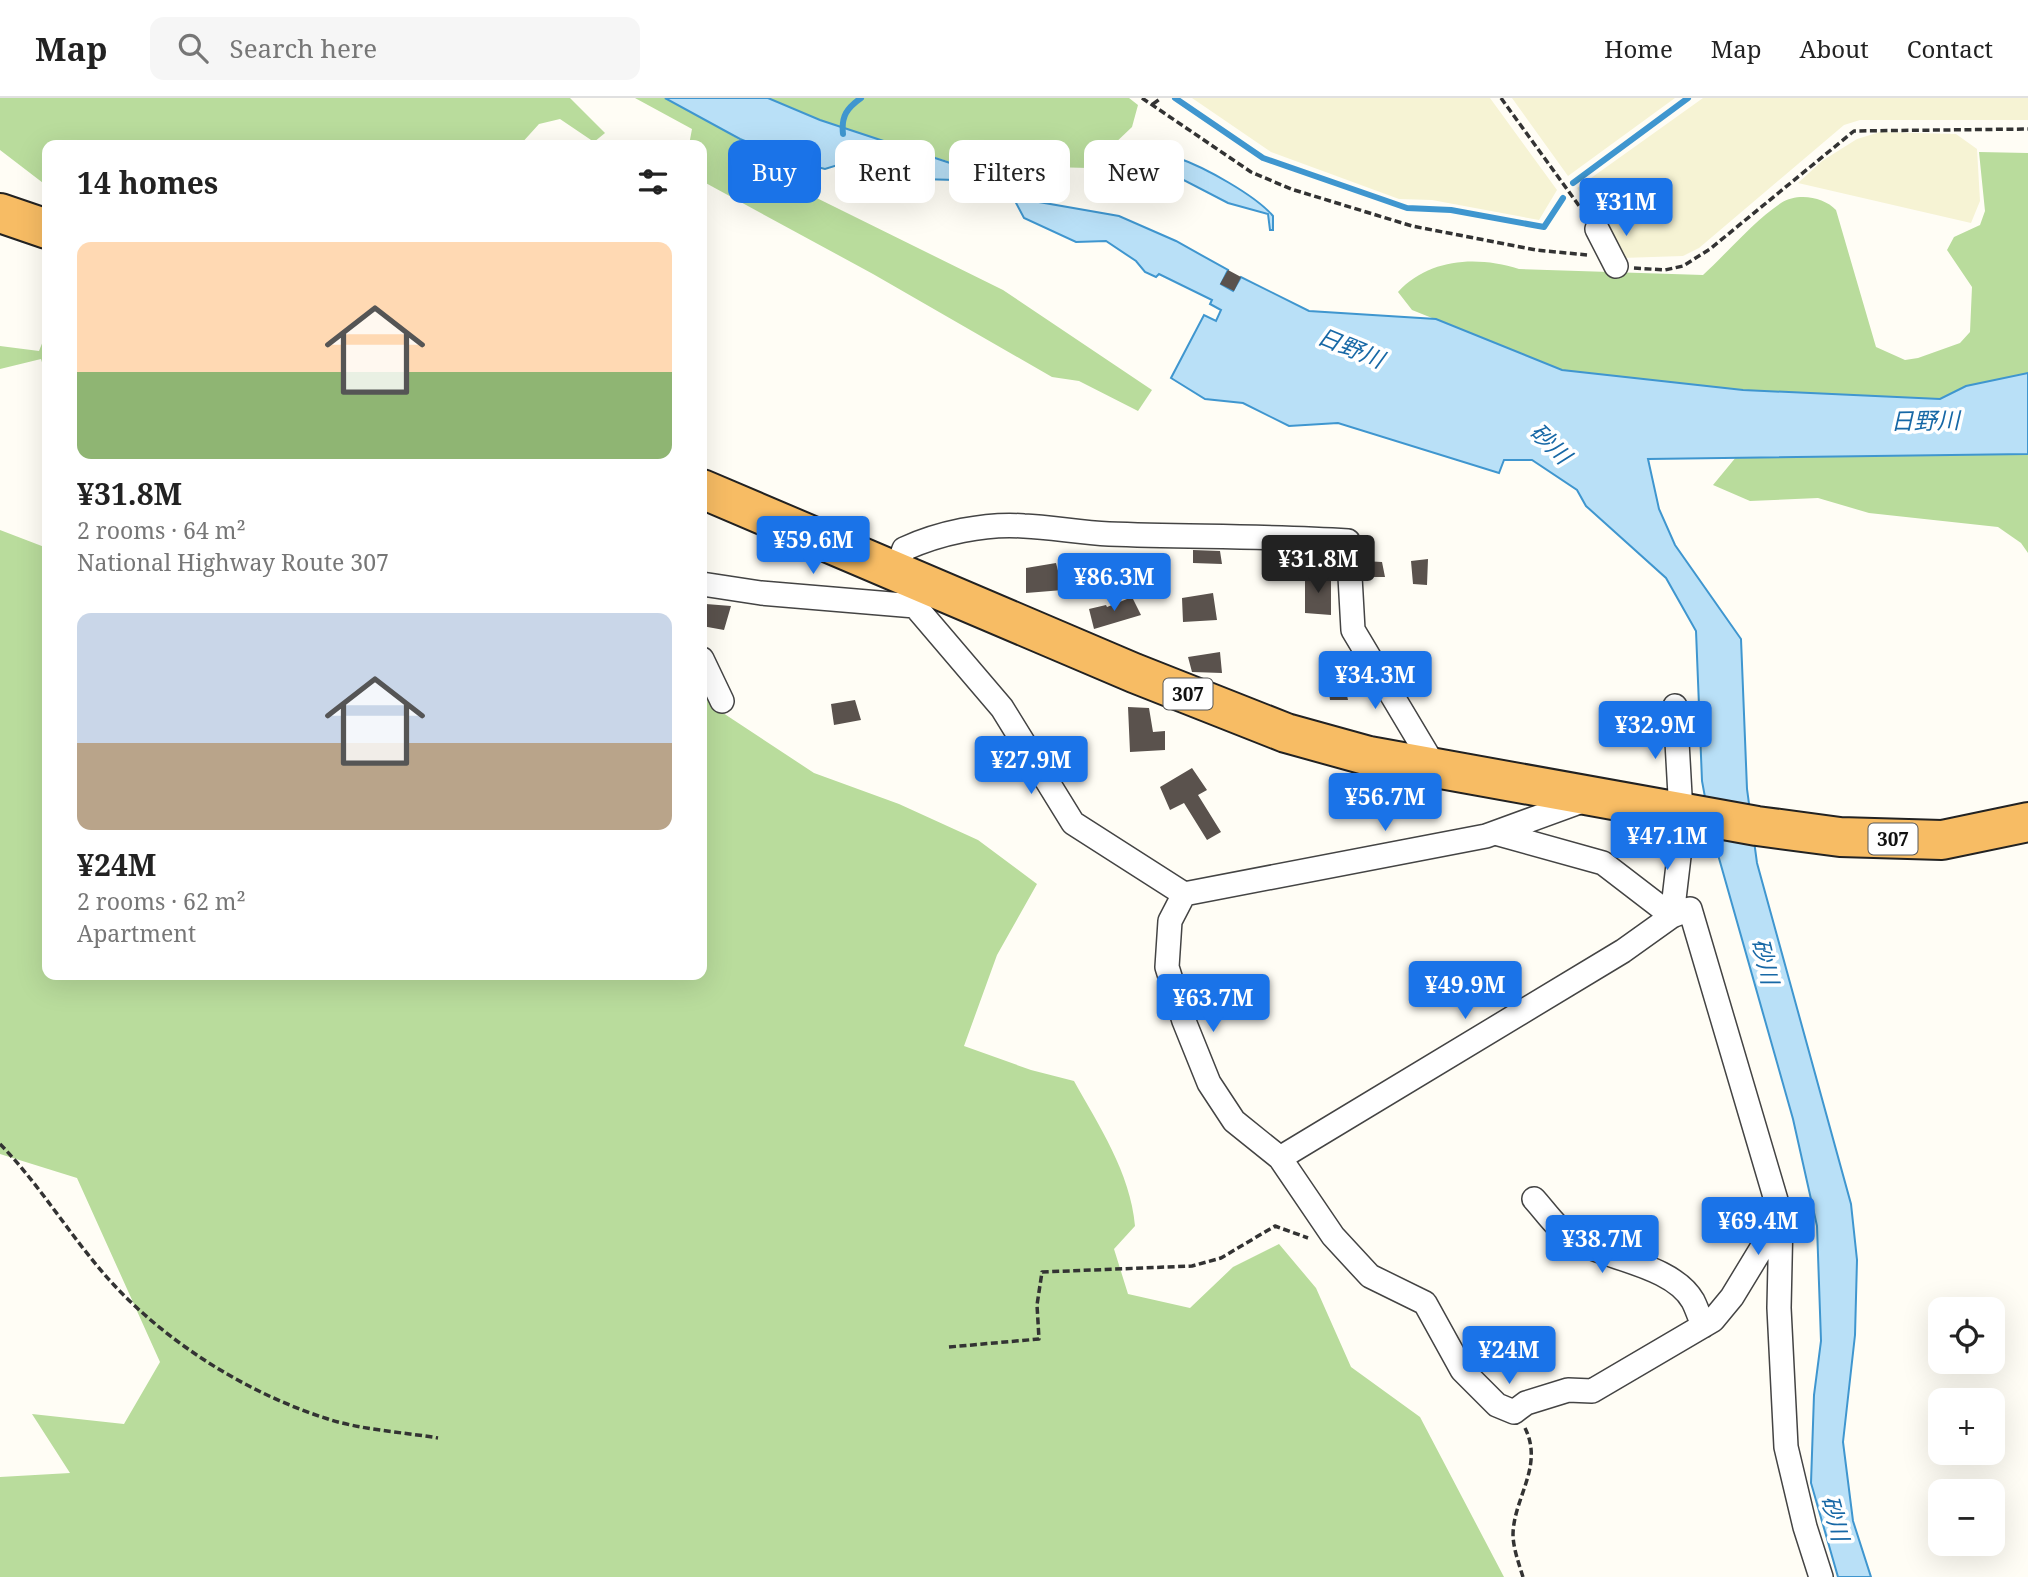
<!DOCTYPE html>
<meta charset="utf-8">
<style>
:root{--surface:#fff;--page:#f6f6f6;--text:#222;--muted:#767676;--line:#e0e0e0;--accent:#1a73e8}
body{margin:0;font-family:"Noto Serif","Noto Sans JP",serif;background:var(--page);color:var(--text);height:100vh;display:flex;flex-direction:column;font-size:26px;white-space:nowrap}
*{box-sizing:border-box;margin:0}
p{font-size:23px;color:var(--muted)}
.icon{flex:none;width:38px;height:38px;fill:none;stroke:currentColor;stroke-width:2;stroke-linecap:round;stroke-linejoin:round}
.map{position:relative;flex:1;overflow:hidden}
.details{position:absolute;left:42px;top:42px;width:665px;height:840px;display:flex;flex-direction:column;background:var(--surface);border-radius:14px;box-shadow:0 7px 28px #0002}
.details>*{flex:none}
.guide{position:absolute;left:728px;top:42px;width:665px;height:63px;display:flex;gap:14px}
.controls{position:absolute;left:1928px;top:1199px;display:grid;gap:14px}
.controls a{display:grid;place-items:center;width:77px;height:77px;border-radius:14px;background:var(--surface);box-shadow:0 7px 28px #0002;font-size:35px}
.price{position:absolute;translate:-50% -60px;padding:0 16px;border-radius:7px;background:var(--accent);color:#fff;font-size:23px;line-height:46px;filter:drop-shadow(0 2px 4px #0008)}
.price::after{content:'';position:absolute;left:50%;top:42px;width:21px;height:16px;margin-left:-10px;background:inherit;clip-path:polygon(0 0,100% 0,50% 100%)}
.price.active{background:#222;color:#fff}
ul{padding:0;list-style:none}
li{display:grid;align-content:center;gap:14px;height:371px;padding:0 35px}
li span{display:grid;place-items:center;height:217px;border-radius:14px;color:#555}
li>.icon{margin-inline-start:auto}
span .icon{width:126px;height:126px;fill:#fffc;stroke-width:1}
li b{font-size:30px}
h2{display:flex;justify-content:space-between;align-items:center;height:84px;padding:0 35px;font-size:30px}
.tag{padding:0 24px;border-radius:14px;background:var(--surface);box-shadow:0 7px 28px #0002;font-size:24px;line-height:63px}
.tag.active{background:var(--accent);color:#fff}
header{display:flex;align-items:center;gap:42px;box-sizing:border-box;height:98px;padding:0 35px;background:var(--surface);border-bottom:2px solid var(--line)}
header strong{font-size:33px}
nav{display:flex;gap:38px;margin-inline-start:auto;font-size:24px}
.search{width:490px;height:63px;background:var(--page);display:flex;align-items:center;gap:18px;box-sizing:border-box;padding:0 24px;border-radius:14px;color:var(--muted);font-size:26px}
.map>svg:first-child{display:block}
.farmland{fill:#f6f3d4}
.forest{fill:#b9dc9c}
.water{fill:#b9e0f7;stroke:#3f96cf;stroke-width:2}
.lines{fill:none;stroke-linecap:round;stroke-linejoin:round}
.stream{stroke:#3f96cf;stroke-width:6}
.building{fill:#5a524d}
.minor-casing{stroke:#444;stroke-width:26}
.trunk-casing{stroke:#222;stroke-width:42}
.path{stroke:#333;stroke-width:3.5;stroke-dasharray:7 3.5;stroke-linecap:butt}
.minor{stroke:#fff;stroke-width:23}
.trunk{stroke:#f7bc64;stroke-width:38}
.labels{text-anchor:middle;dominant-baseline:central;stroke-width:7;stroke-linejoin:round;paint-order:stroke}
.shield{fill:#fff;stroke:#585858;stroke-width:2}
.shield-label{font-size:19px;font-weight:bold;fill:#111}
.water-label{font-size:23px;font-style:italic;fill:#1768a6;stroke:#fff}
</style>
<header>
<strong>Map</strong>
<div class="search"><svg class="icon" aria-label="search" viewBox="0 0 24 24"><circle cx="10" cy="10" r="6"/><path d="M15 15l6 6"/></svg>Search here</div>
<nav><a>Home</a><a>Map</a><a>About</a><a>Contact</a></nav>
</header>
<div class="map">
<svg width="2028" height="1479" viewBox="0 0 2028 1479">
<rect width="100%" height="100%" fill="#fffdf5"/>
<path class="farmland" d="M1192,0H1490L1557,92L1539,122L1432,102L1399,101L1271,54Z
M1512,0H1675L1568,78Z
M1703,0H2028V22H1860L1844,27L1699,150L1683,158L1622,160L1577,90Z
M1880,34L1956,36L1977,51L1980,103L1971,125L1798,85L1822,63L1857,41Z"/>
<path class="forest" d="M0,0H570L605,35L594,44L560,21L539,26L520,47H47V88L0,52Z
M635,0H674L758,54L760,72L1003,192L1152,292L1138,313L1079,283L1052,279L873,176L702,83V47H689L692,31Z
M763,0H1129L1138,7L1132,29L1089,70L1050,69L1027,88L791,14Z
M1979,54L2028,55V275L1966,288L1940,301L1743,292L1562,272L1412,212L1398,194C1430,160 1477,158 1519,171L1703,177C1725,157 1756,121 1781,105C1798,94 1824,99 1836,112L1876,249L1905,262L1918,260L1960,245L1970,234L1972,189L1947,152L1954,139L1980,127L1985,113Z
M47,233V281L41,261L0,271V248L39,253Z
M2028,337V455L2021,445L1998,429L1869,415L1818,400L1750,403L1713,387L1746,347Z
M0,432L47,450V877H702V582L720,613L814,675L899,706L978,742L1037,786L997,857L964,948L1031,972L1074,983C1099,1028 1130,1074 1135,1128L1114,1151L1128,1196L1190,1210L1233,1169L1279,1146L1316,1190L1351,1269L1420,1319L1504,1479H0V1379L70,1375L32,1316L124,1326L160,1264L77,1080L0,1056Z"/>
<path class="water" d="M665,0H768L820,22L1020,88L1039,104L1119,118L1176,143L1228,172L1221,186L1233,193L1241,179L1309,213L1436,221L1562,272L1743,292L1940,301L1966,288L2028,275V356L1648,361L1659,411L1675,447L1741,541L1747,691L1757,765L1851,1106L1857,1162L1855,1237L1843,1344L1853,1423L1871,1479H1838L1811,1385L1814,1297L1821,1243L1817,1128L1793,1021L1711,732L1702,683L1696,533L1666,480L1586,408L1577,392L1532,362H1504L1499,375L1338,325L1289,328L1243,305L1205,301L1171,280L1204,217L1216,223L1221,212L1210,206L1212,202L1159,176L1156,179L1145,174L1136,163L1106,143L1076,144L1024,120L1014,101L962,87L956,82L919,81L857,61L825,71L797,64L740,41Z
M1136,45C1149,54 1163,55 1178,60C1204,69 1255,97 1273,118V132H1270L1268,116L1228,105L1168,74L1148,57L1133,50Z"/>
<g class="lines">
<path class="stream" d="M1175,0L1263,60L1407,110L1451,112L1544,129L1563,100
M843,36C841,18 847,10 861,0
M1573,85L1688,0"/>
</g>
<path class="building" d="M1228,172L1241,179L1234,193L1220,186Z
M1193,452L1220,453L1222,466L1193,465Z
M1428,461L1427,487L1413,486L1411,463Z
M1363,463L1382,464L1385,479H1364Z
M1056,465L1063,492L1026,495V470Z
M1331,476V517L1305,515V480Z
M1213,495L1217,522L1183,524L1182,500Z
M1132,499L1141,517L1094,531L1089,511L1106,507L1107,509Z
M706,506L731,508L724,532L702,528Z
M1220,554L1222,575L1192,574L1188,559Z
M1344,584L1348,602H1330L1328,586Z
M855,602L861,622L834,627L831,606Z
M1128,609L1149,610L1153,634L1165,633V652L1130,654Z
M1192,670L1207,692L1198,697L1221,734L1207,742L1184,705L1170,712L1160,689Z"/>
<g class="lines">
<defs>
<path id="minor" d="M1597,131L1616,168
M895,475L904,451C939,435 985,425 1024,428C1052,429 1080,435 1109,436C1189,439 1268,438 1348,443L1353,532L1436,671
M919,485L915,508L1002,610L1073,725L1184,796L1486,738L1585,702
M702,486L761,495L915,508
M702,561L722,603
M1495,735L1603,765L1672,818
M1184,796L1170,823L1167,869L1184,923L1209,985L1234,1023L1280,1060L1333,1138L1370,1178L1425,1205L1462,1272L1497,1307L1514,1314L1526,1305L1568,1292L1592,1293L1713,1222L1732,1199L1780,1120
M1672,818L1682,733L1675,608
M1280,1060L1623,853L1672,818L1690,811L1781,1119L1779,1210L1786,1349L1805,1429L1821,1479
M1534,1101C1545,1113 1557,1131 1571,1140C1604,1161 1672,1166 1693,1203C1697,1211 1700,1220 1703,1228"/>
<path id="trunk" d="M0,115L47,131
M702,391L1134,575L1286,635L1369,658L1757,728L1840,739L1942,742L2028,724"/>
</defs>
<use href="#minor" class="minor-casing"/>
<use href="#trunk" class="trunk-casing"/>
<path class="path" d="M1142,0L1251,74L1291,91L1412,128L1536,152L1587,157
M1501,0L1585,116
M1153,6L1161,0
M1634,170L1665,172L1683,168L1710,151L1854,33L2028,31
M0,1046C42,1089 73,1143 114,1187C170,1247 249,1296 328,1321C362,1332 402,1334 438,1340
M949,1249L1039,1241L1037,1207L1042,1174L1192,1168L1221,1160L1275,1128L1308,1140
M1523,1479C1519,1466 1513,1450 1513,1436C1514,1399 1544,1368 1525,1330"/>
<use href="#minor" class="minor"/>
<use href="#trunk" class="trunk"/>
</g>
<g class="labels">
<g class="shield">
<rect x="1163.5" y="580.5" width="49" height="31" rx="5"/>
<rect x="1868.5" y="725.5" width="49" height="31" rx="5"/>
</g>
<g class="shield-label">
<text x="1188" y="596">307</text>
<text x="1893" y="741">307</text>
</g>
<g class="water-label">
<text transform="translate(1351 249) rotate(22)">日野川</text>
<text transform="translate(1925 322) rotate(-1)">日野川</text>
<text transform="translate(1551 345) rotate(44)">砂川</text>
<text transform="translate(1766 863) rotate(76)">砂川</text>
<text transform="translate(1836 1420) rotate(75)">砂川</text>
</g>
</g>
</svg>
<div class="controls">
<a><svg class="icon" aria-label="locate" viewBox="0 0 24 24"><circle cx="12" cy="12" r="6"/><path d="M12 2v4M12 18v4M2 12h4M18 12h4"/></svg></a>
<a>+</a>
<a>−</a>
</div>
<b class="price" style="left:1626px;top:140px">¥31M</b>
<b class="price" style="left:813px;top:478px">¥59.6M</b>
<b class="price active" style="left:1318px;top:497px">¥31.8M</b>
<b class="price" style="left:1114px;top:515px">¥86.3M</b>
<b class="price" style="left:1375px;top:613px">¥34.3M</b>
<b class="price" style="left:1655px;top:663px">¥32.9M</b>
<b class="price" style="left:1031px;top:698px">¥27.9M</b>
<b class="price" style="left:1385px;top:735px">¥56.7M</b>
<b class="price" style="left:1667px;top:774px">¥47.1M</b>
<b class="price" style="left:1465px;top:923px">¥49.9M</b>
<b class="price" style="left:1213px;top:936px">¥63.7M</b>
<b class="price" style="left:1758px;top:1159px">¥69.4M</b>
<b class="price" style="left:1602px;top:1177px">¥38.7M</b>
<b class="price" style="left:1509px;top:1288px">¥24M</b>
<div class="guide">
<a class="tag active">Buy</a>
<a class="tag">Rent</a>
<a class="tag">Filters</a>
<a class="tag">New</a>
</div>
<section class="details">
<h2>14 homes<svg class="icon" aria-label="filters" viewBox="0 0 24 24"><path d="M4 7h16M4 17h16"/><circle cx="9" cy="7" r="2"/><circle cx="15" cy="17" r="2"/></svg></h2>
<ul>
<li><span style="background:linear-gradient(#ffd9b3 60%,#8fb573 0)"><svg class="icon" aria-label="home" viewBox="0 0 24 24"><path d="M3 11l9-7 9 7M6 9v11h12V9"/></svg></span><div><b>¥31.8M</b><p>2 rooms · 64 m²</p><p>National Highway Route 307</p></div></li>
<li><span style="background:linear-gradient(#c9d6e8 60%,#b9a48a 0)"><svg class="icon" aria-label="home" viewBox="0 0 24 24"><path d="M3 11l9-7 9 7M6 9v11h12V9"/></svg></span><div><b>¥24M</b><p>2 rooms · 62 m²</p><p>Apartment</p></div></li>
</ul>
</section>
</div>
